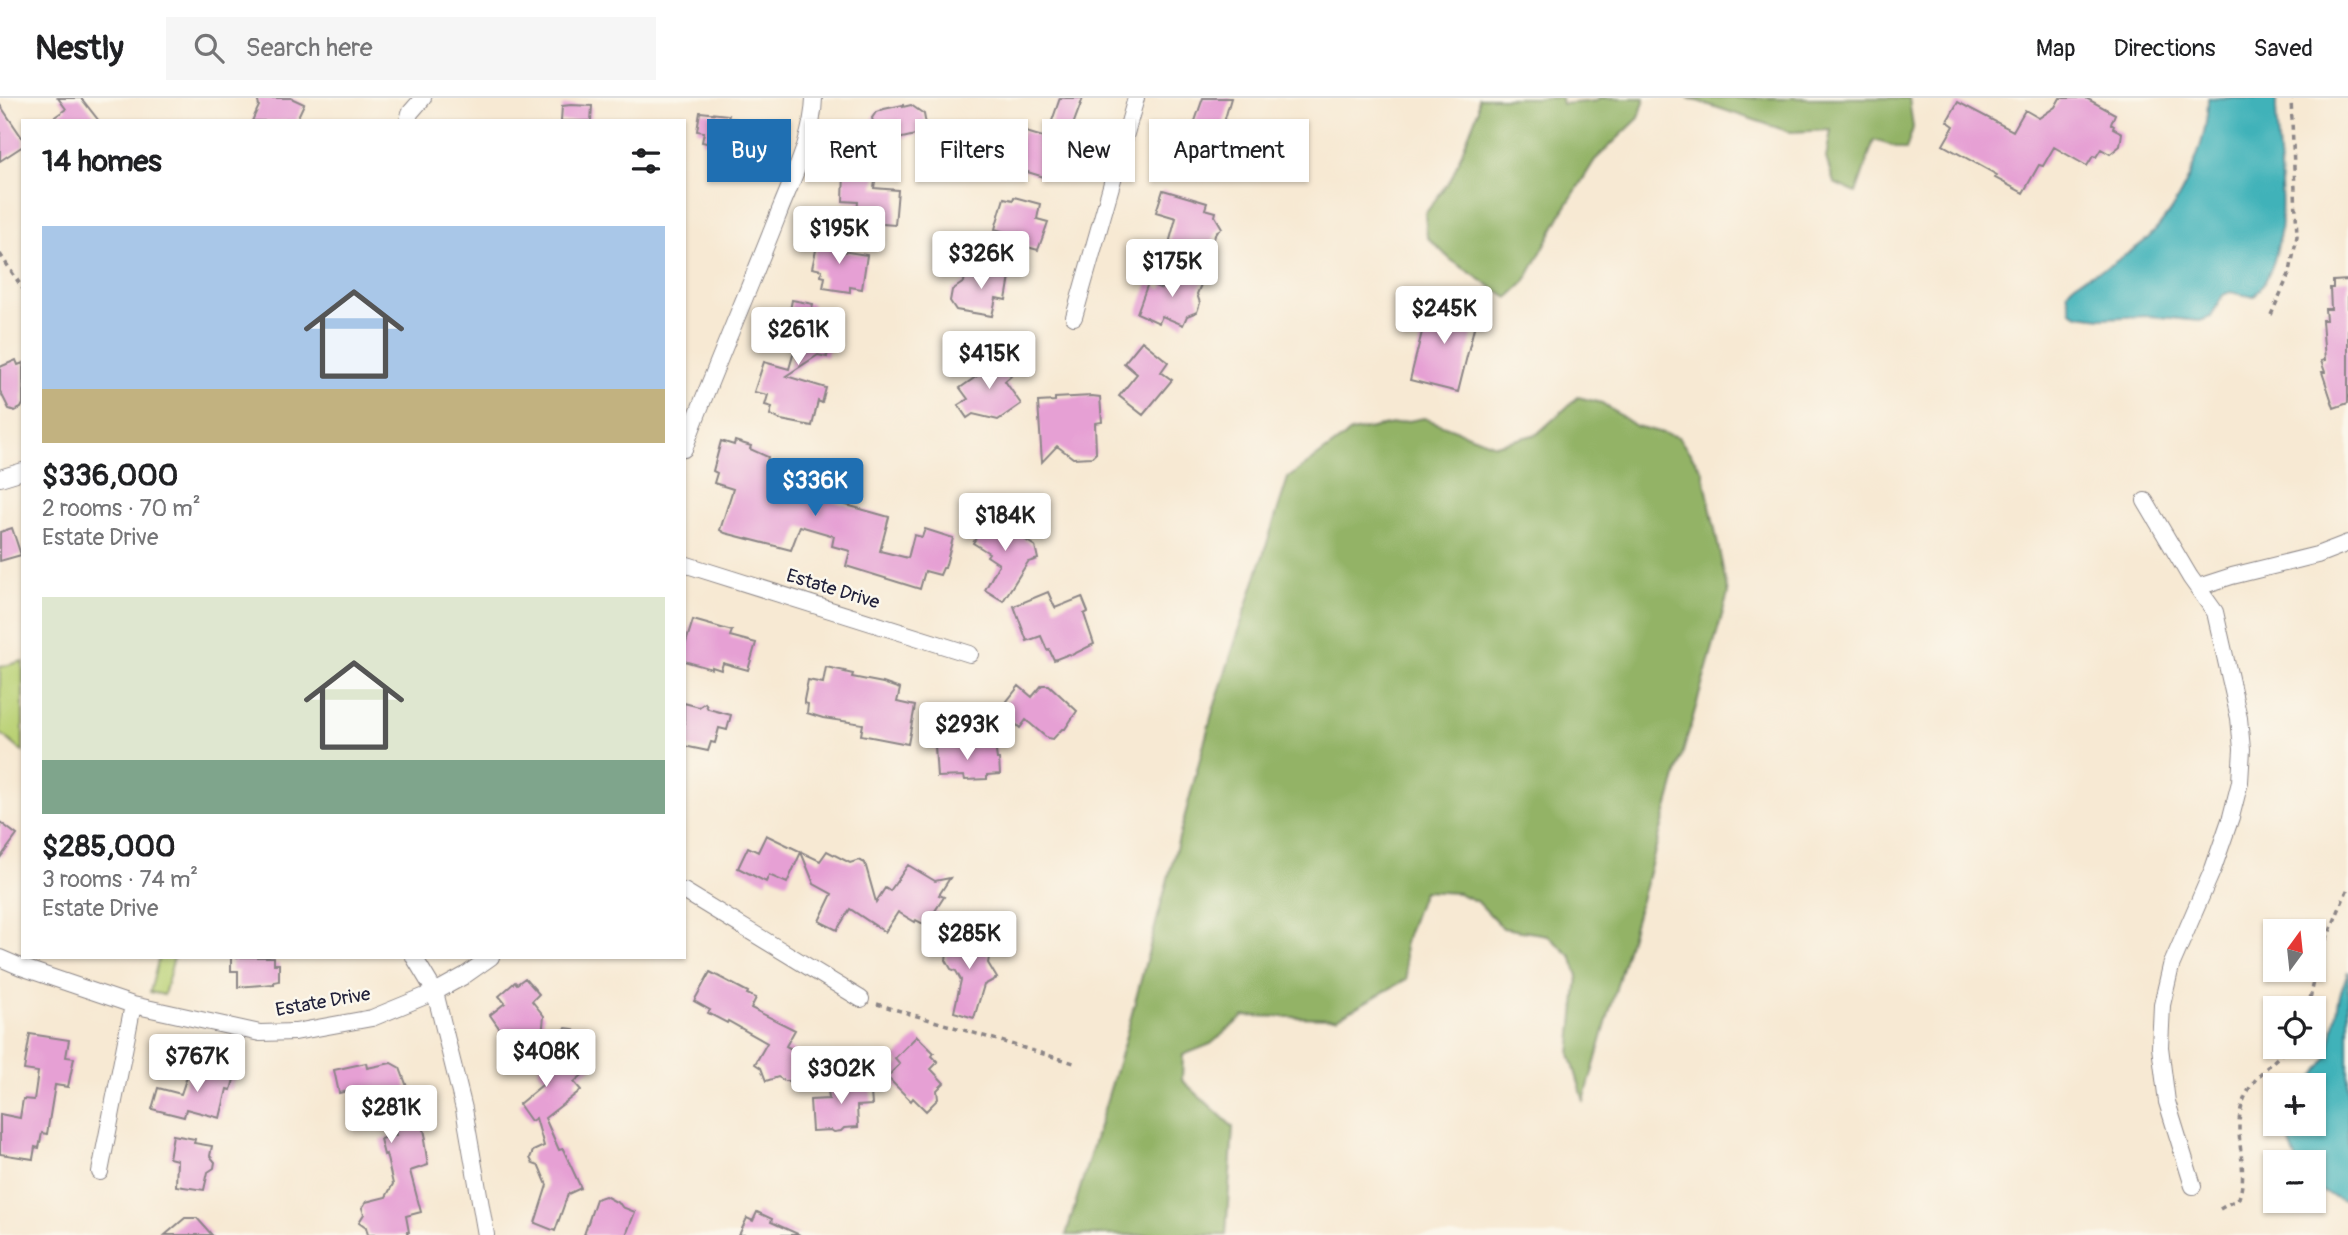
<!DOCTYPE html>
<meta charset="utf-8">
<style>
:root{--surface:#fff;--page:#f6f6f6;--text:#202124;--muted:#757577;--line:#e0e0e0;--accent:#1f6fb2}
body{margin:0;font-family:Pangolin,sans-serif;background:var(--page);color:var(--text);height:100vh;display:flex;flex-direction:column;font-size:26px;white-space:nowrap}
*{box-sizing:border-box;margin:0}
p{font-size:23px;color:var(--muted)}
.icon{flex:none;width:38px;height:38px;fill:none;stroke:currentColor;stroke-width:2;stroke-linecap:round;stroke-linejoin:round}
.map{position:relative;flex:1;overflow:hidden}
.details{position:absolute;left:21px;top:21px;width:665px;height:840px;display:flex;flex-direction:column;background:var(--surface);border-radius:0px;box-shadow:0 2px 5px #0004}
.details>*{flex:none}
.banner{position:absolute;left:707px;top:21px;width:665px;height:63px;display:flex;gap:14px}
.needle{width:46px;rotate:15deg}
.controls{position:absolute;left:2263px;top:821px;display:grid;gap:14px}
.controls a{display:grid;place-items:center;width:63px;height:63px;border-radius:0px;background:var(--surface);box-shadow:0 2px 5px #0004;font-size:35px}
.price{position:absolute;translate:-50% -60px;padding:0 16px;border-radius:7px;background:#fff;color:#222;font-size:23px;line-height:46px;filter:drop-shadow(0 2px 4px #0008)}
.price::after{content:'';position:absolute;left:50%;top:42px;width:21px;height:16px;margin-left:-10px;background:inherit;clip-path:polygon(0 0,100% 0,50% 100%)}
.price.current{background:var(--accent);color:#fff}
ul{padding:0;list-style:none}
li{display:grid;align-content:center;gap:14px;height:371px;padding:0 21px}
li span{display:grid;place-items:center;height:217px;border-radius:0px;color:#555}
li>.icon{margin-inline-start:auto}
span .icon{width:126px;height:126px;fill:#fffc;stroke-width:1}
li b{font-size:30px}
h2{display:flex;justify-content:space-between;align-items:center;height:84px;padding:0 21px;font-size:30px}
.pill{padding:0 24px;border-radius:0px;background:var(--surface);box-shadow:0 2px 5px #0004;font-size:24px;line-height:63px}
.pill.current{background:var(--accent);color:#fff}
header{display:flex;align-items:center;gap:42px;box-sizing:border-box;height:98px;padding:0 35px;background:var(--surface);border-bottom:2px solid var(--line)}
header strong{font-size:33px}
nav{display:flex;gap:38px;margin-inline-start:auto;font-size:24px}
.search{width:490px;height:63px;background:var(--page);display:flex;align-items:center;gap:18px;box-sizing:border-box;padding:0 24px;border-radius:0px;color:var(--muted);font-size:26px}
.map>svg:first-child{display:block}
.green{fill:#bad175;stroke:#6e7a58;stroke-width:2}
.forest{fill:#93b366;stroke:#5a6a50;stroke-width:2}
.water{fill:#41b2b9;stroke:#326a7a;stroke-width:2}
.building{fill:#e6a0d4}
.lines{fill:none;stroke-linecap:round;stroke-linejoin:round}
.minor-casing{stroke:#8c8687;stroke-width:18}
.path{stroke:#8c8687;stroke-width:3.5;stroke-dasharray:5 5;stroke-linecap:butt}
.minor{stroke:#fff;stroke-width:16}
.labels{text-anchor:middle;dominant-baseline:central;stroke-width:5;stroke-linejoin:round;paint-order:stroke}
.street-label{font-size:19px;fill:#22223b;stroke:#fbf7ec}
</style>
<header>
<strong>Nestly</strong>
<div class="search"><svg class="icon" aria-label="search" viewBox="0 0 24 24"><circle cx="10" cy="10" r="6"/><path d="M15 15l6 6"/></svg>Search here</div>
<nav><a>Map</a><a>Directions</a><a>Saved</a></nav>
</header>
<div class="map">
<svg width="2348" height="1137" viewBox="0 0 2348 1137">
<rect width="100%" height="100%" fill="#fbf7ec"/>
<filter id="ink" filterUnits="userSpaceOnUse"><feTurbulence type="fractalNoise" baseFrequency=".0143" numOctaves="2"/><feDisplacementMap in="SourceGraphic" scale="14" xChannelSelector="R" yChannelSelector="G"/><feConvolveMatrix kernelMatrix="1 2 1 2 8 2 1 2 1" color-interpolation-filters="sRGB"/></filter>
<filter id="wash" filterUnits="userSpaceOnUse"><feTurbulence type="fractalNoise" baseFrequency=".00686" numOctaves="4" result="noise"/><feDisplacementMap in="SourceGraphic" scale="28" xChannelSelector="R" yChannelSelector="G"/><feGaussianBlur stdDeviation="1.57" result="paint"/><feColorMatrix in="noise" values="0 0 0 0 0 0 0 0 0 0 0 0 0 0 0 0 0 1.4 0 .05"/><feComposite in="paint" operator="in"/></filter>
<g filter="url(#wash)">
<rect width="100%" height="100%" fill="#f7e9d3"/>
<path class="green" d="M23,563V654L0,635V569Z
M159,859H174L164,897L150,894Z"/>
<path class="forest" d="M1478,0H1561L1562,6L1596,3L1599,0H1645L1639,20L1595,62L1563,113L1525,184L1508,200L1451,162L1427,139L1425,116L1452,79L1478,13Z
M1688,0H1909L1913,30L1906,52L1874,42L1856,95L1834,85L1826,60L1831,32L1790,34Z
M1578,299L1602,305L1636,328L1678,339L1703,373L1728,496L1584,1003L1570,956L1578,878L1571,858L1547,837L1503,830L1478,804L1458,795L1423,793L1404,846L1407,881L1337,920L1244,918L1211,946L1183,957L1182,982L1233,1029L1226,1137H1066L1124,945L1212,616L1288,380L1351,334L1424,320L1495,347L1537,336Z"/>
<path class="water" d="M2208,0H2276C2275,62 2299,147 2254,199L2230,194L2223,197L2211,219L2200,223L2150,218L2102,220L2078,217L2071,213L2067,194C2076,179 2098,175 2112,166C2124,158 2137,150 2147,141C2181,109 2208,46 2208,0Z
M2348,873V1102H2341L2314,1090V1064H2297C2292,1052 2287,1039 2288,1026H2314V987H2308L2328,959L2340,897Z"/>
<g id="blocks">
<path class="building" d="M58,0H81L99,23H49L66,11Z
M257,0H291L304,6L296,23H252L259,8Z
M1060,0H1083L1070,35L1069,44H1071L1066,63L1057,60L1054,72L1047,70L1044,79L1021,72L1023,67L1013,64L1023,33L1046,40Z
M1203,0H1231L1222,31L1226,32L1216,63L1219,66L1216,75L1211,77L1170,65L1176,46L1186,49Z
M2060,0H2086L2115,16L2111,26L2114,28L2113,30L2122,35L2120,48L2110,56L2101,51L2096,59L2093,58L2087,68L2054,49L2043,68L2039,67L2023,95L1995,80L1997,77L1943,47L1954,28L1947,23L1958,4L2013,33L2025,12L2039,20L2055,9Z
M0,7L23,41V48L0,63Z
M571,7L592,8L591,23H561L562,8Z
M903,7V9L911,7L924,16L926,27L922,28L924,35L889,43L891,53L871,57L868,39L870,38L868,29L874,28L872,20L876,14L884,11Z
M700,14L729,17L728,20L738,21V24L748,26L743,62L734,60L728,65L722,59L710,57L711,46L702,44L704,34L697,33Z
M844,74L876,77L874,90L898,92L895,127L856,124L858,104L843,103Z
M1163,92L1207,105L1205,111L1216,114L1215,118L1222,130L1216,134L1209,157L1191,151L1178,158L1170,142L1176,120L1156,114Z
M1014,99L1040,106L1037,121L1048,124L1038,152L1017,146L1019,138L995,131L1004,100L1013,102Z
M819,139L842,143L841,153L867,157L862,191L850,189V194L823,190L825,179L821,178L822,172L812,170Z
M988,168L1011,173L1006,202L996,200L992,218L956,212L950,203L952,192L964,184L966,173L987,176Z
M1173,171L1202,184L1197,196L1200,205L1197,214L1187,218L1183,227L1162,218L1159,225L1137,215L1148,185L1162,191Z
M2348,182V305L2334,310L2322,274H2325L2321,263L2325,262L2322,222H2326L2325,211H2331L2330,190H2333V183Z
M792,202L813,206L811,214L835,219L827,259L818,257L786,278L826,290L822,305L818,303L812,328L781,322L770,317L772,309L765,307L768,297L754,294L764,264L789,271L797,243L795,242L797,235L783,232L787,211L790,212Z
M1430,202L1478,214L1458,294L1410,282Z
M1142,243L1168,264L1161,274L1172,282L1143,317L1119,298L1137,276L1124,265Z
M992,253L1011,278L1005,283L1021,306L998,322L973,316L967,320L958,307L968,301L960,290L980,276L974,266Z
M16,262L18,267L23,265V306L21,310L15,313L9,311L0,293V269Z
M1092,298L1100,299L1102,324L1095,325L1096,355L1092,359L1073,360L1057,348L1042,364L1038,304L1055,303V300Z
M721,343L734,347L735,343L751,348L750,351L768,359L766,367L830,385L825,401L889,419L880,453L908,460L914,437L922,439L925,431L953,440L945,470H943L940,477L925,473L920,491L846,468L850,453L832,448L834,438L800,428L791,452L725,435L720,432L733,391L714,385L717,375L713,373Z
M1000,413L1005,416L1006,423L1028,436L1024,441L1035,448L1038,461L1028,464L1003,503L985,492L999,466L987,458L989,455L973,445L992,414Z
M12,430L21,457L0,463V434Z
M1048,494L1055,510L1082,499L1088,514L1084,516L1094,546L1072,557L1069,556L1054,562L1049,551L1047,552L1041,538L1027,543L1014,508Z
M693,522L732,533L730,538L756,545L748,572L723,565L721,572L712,569V571L684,563V551Z
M826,569L845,573L844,574L853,576L852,579L883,585L900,591L897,604L915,608L908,646L861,637L863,626L823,620L807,615L808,606L804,605V602L808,582L823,585Z
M1042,587H1049L1077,613L1065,631H1062L1053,641L1047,640L1026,622L1020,630L1000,612L1019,588L1032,599Z
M684,605L699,609L705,605L708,611L731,617L727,632L719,630L715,645L711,644L708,653L684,648Z
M967,646V649L995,647L997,661H999L1000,676L987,677V681L965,682L964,678L937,679L935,648Z
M0,724L17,737L0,760Z
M766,737L820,763L827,753L850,765L859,762L865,765L876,804L885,790L890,793L908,767L935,783L950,780L939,797L944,799L935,813L938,815L929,829L916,822L915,824L898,814L885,834L850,811L837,832L819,823L832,796L814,786L801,754L787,785L769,777L766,784L738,770L748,749L758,754Z
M968,835L977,837L981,843L979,852L986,854L989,860L988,865L997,880L984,887L974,920L954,914L961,882L956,873L951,871L946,862L949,841Z
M231,859H274V866H279V883L274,884V886L238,889V873H231Z
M710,874L748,894L747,896L756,900L751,910L795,932L786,948L801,956L803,962L791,983H785L778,979L766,983L761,970L755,966L767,945L728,923L727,925L708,915L710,912L694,903Z
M525,880L539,896L532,903L544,918L541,948L566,930L573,931L578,937L577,949L588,950L595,958L593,968L574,984L581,992L545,1020L559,1052L563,1051L581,1090L568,1096L555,1133L535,1125L547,1087L539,1068L533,1066L530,1060L533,1053L544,1048L536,1020L531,1023L519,1006L547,983L538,972L540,969L519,945L516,948L504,937L490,917L505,905L499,898L515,884L517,886Z
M30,936L69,942L66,959L74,960L68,989L55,987L47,1036L42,1035L39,1050L35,1049L33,1061L0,1056V1016L20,1020L23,1001L34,1002L38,974L24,972Z
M917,938L934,955L932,958L938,964L931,971L944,985L937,992L938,1001L926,1013L913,1000L911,1003L887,979L900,966L895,960Z
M366,965L367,970L391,965L400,970L406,986L414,1020L421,1018L426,1041L424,1042L428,1067L410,1073L421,1114L406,1118L409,1134H407L408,1137H368L366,1129L359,1124L364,1116L362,1110L366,1104L386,1099L393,1086L386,1056L384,1057L380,1041L396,1037L389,1007L374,1011L372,1001L367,1002L364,989L339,995L334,972Z
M191,967L235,978L231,992L227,991L220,1020L186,1011L184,1019L152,1011L158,990L181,996Z
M870,982L872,1007L857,1008L858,1029L844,1030L841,1033L834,1034L831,1032L812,1033L810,1002L829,1001L828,992L834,985Z
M173,1037L195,1041L194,1045L212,1048L210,1058L215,1064L214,1070L208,1074L204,1092L176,1088L177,1062L169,1060Z
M605,1098L620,1106L622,1109L635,1114L626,1137H584L596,1101Z
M757,1114L772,1121L771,1124L800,1137H739L747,1120L753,1123Z
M185,1120H197L212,1137H165Z"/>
</g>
</g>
<g filter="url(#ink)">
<use href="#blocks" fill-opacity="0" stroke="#8c8687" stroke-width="2"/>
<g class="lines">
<defs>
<path id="minor" d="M408,23L410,15L423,0
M1074,219L1136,0
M684,351C714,271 749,192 780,112C794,77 813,39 814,0
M0,380L23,373
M2145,403L2190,479L2215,514L2239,620L2242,651L2240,684L2231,719L2213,771L2171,868L2162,907L2160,949L2167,1004L2193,1088
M684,466L970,556
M2198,489L2232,478L2317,457L2348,445
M684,793L861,901
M414,859L435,894L464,1011L486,1137
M0,860L21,869L133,907L260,935L295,934L372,920L435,894L464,878L491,859
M100,1074L133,907"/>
</defs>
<use href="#minor" class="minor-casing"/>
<path class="path" d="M0,156L23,191
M2271,217L2290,174L2297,138L2291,0
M877,906L1074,965
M2308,910L2320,857L2348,790
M2220,1111L2239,1100C2251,1064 2227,1030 2248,993C2258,974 2275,964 2289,948"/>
<use href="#minor" class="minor"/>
</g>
</g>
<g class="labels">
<g class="street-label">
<text transform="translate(833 491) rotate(17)">Estate Drive</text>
<text transform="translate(323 904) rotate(-10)">Estate Drive</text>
</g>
</g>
</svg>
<div class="controls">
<a><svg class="needle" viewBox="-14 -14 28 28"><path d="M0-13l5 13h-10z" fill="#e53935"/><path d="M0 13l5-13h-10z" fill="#757577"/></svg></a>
<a><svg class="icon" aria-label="locate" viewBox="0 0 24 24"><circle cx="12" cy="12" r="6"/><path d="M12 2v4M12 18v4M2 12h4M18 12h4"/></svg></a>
<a>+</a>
<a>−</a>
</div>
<b class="price" style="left:839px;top:168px">$195K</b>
<b class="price" style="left:981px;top:193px">$326K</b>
<b class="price" style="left:1172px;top:201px">$175K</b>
<b class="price" style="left:1444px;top:248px">$245K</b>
<b class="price" style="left:798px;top:269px">$261K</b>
<b class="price" style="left:989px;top:293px">$415K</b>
<b class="price current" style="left:815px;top:420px">$336K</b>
<b class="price" style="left:1005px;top:455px">$184K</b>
<b class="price" style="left:967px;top:664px">$293K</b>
<b class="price" style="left:969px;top:873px">$285K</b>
<b class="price" style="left:546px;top:991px">$408K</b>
<b class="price" style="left:197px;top:996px">$767K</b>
<b class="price" style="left:841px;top:1008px">$302K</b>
<b class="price" style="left:391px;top:1047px">$281K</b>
<div class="banner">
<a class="pill current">Buy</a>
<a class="pill">Rent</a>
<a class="pill">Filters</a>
<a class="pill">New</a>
<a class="pill">Apartment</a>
</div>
<section class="details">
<h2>14 homes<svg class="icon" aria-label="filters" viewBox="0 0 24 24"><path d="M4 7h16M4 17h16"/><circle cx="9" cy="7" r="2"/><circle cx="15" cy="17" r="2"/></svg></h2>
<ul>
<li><span style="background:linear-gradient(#a9c7e8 75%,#c2b280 0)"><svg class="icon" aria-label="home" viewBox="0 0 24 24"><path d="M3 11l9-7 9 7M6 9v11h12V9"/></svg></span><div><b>$336,000</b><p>2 rooms · 70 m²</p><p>Estate Drive</p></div></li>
<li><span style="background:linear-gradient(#dfe7d0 75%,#7fa58c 0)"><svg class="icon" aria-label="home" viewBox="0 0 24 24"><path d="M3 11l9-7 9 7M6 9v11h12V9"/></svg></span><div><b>$285,000</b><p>3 rooms · 74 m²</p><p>Estate Drive</p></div></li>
</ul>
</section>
</div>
